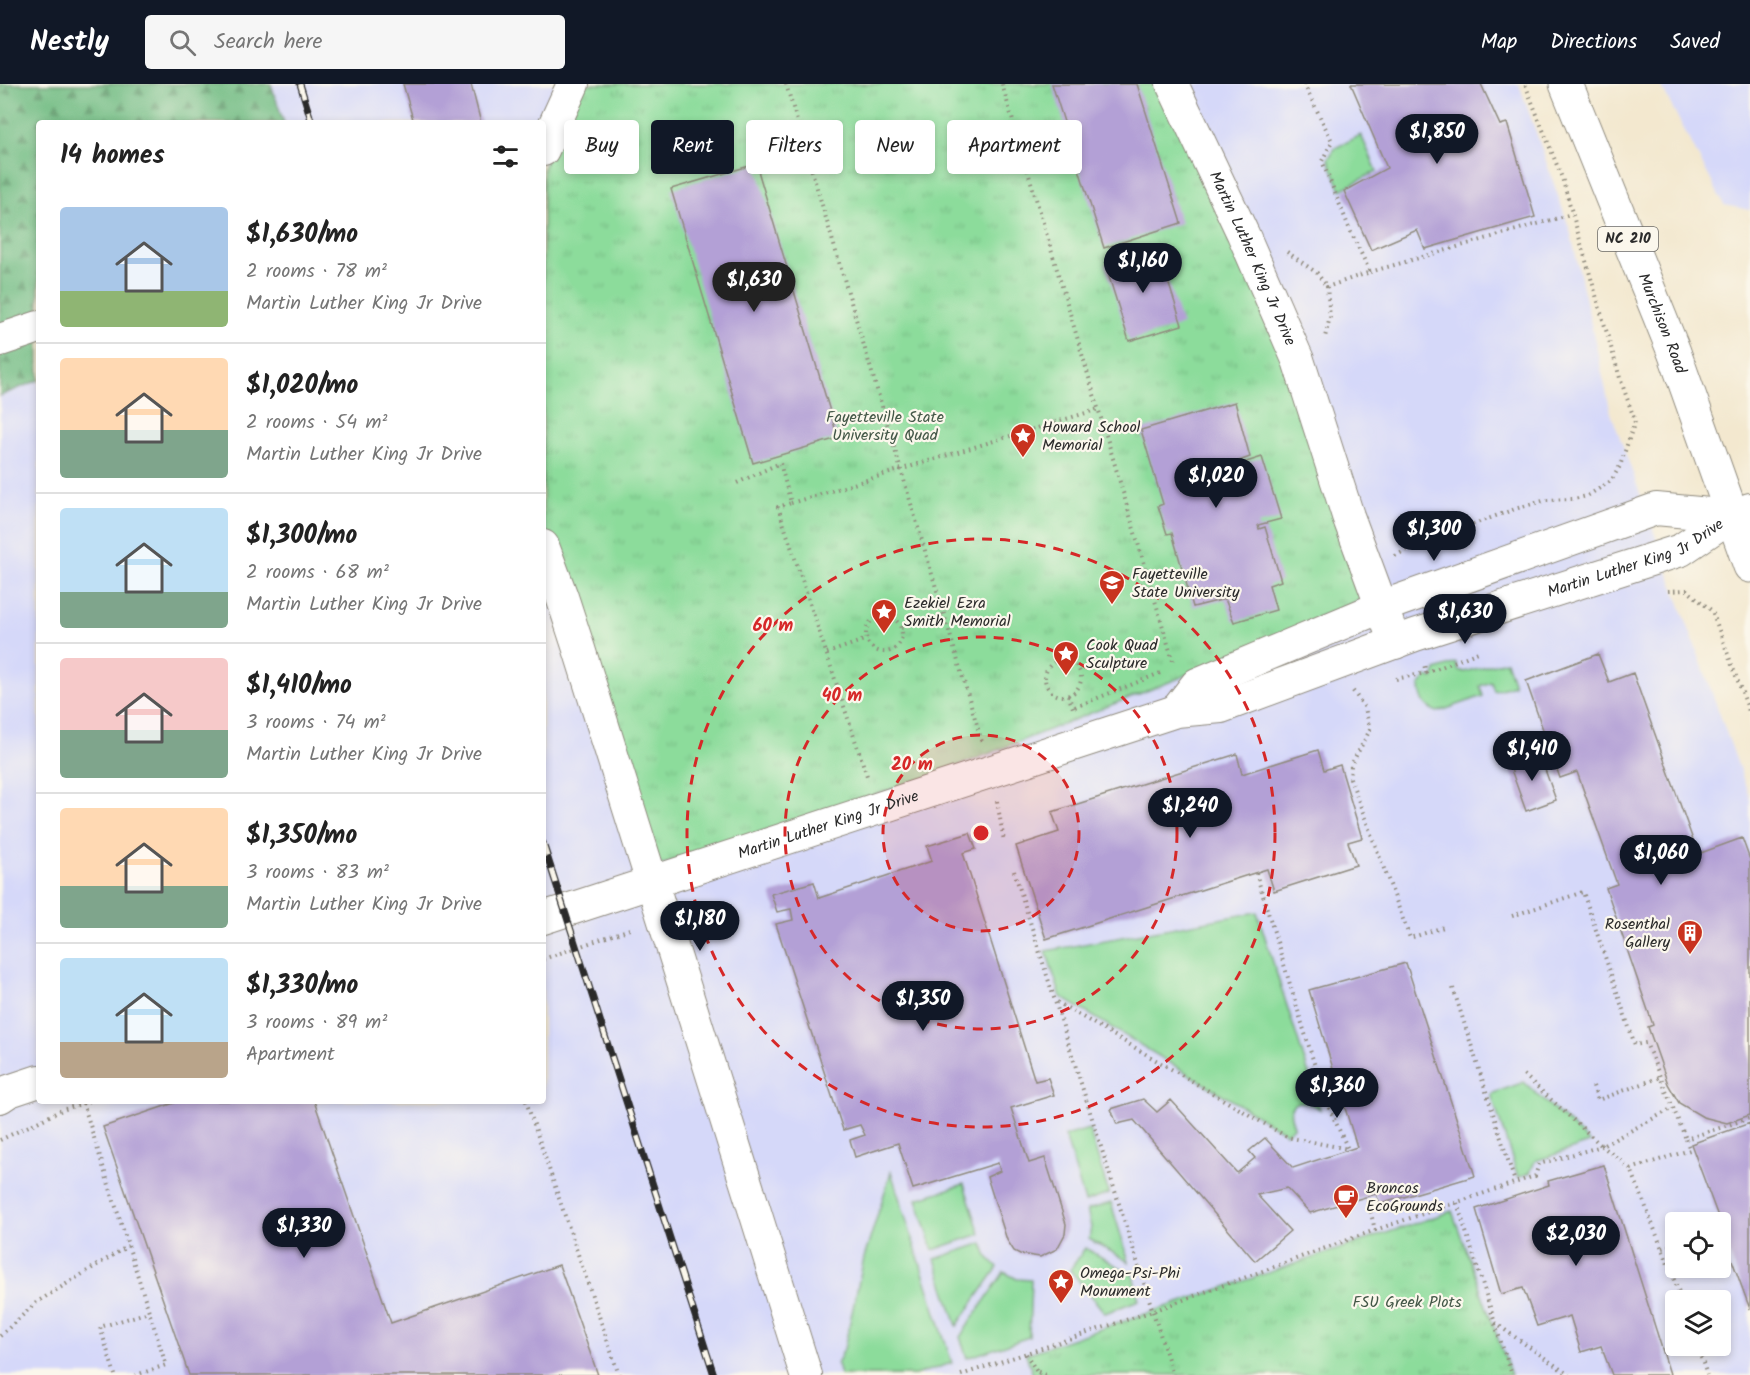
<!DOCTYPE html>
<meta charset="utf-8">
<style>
:root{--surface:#fff;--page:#f6f6f6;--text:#222;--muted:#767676;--line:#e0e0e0;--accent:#111827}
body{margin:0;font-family:Kalam,sans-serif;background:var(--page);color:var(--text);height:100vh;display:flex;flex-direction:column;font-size:22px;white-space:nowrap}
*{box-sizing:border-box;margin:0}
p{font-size:20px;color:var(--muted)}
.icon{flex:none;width:33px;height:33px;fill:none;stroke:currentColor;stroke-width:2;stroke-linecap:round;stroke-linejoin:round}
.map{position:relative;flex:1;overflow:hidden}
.drawer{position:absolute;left:36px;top:36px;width:510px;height:984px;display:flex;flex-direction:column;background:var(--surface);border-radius:6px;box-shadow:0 3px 9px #0003}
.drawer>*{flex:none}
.banner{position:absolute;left:564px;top:36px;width:570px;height:54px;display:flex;gap:12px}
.buttons{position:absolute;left:1665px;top:1128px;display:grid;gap:12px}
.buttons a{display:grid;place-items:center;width:66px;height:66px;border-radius:6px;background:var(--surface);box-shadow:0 3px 9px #0003;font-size:30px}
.price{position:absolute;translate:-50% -51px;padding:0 14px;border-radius:21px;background:var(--accent);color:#fff;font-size:20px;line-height:39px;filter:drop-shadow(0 2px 3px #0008)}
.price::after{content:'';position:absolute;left:50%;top:36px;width:18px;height:14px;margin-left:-9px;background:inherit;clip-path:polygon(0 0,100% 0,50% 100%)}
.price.current{background:#222;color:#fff}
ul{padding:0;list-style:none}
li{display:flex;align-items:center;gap:18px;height:150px;padding:0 24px}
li+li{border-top:2px solid var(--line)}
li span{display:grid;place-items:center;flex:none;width:168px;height:120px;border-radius:6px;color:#555}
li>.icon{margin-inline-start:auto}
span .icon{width:72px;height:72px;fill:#fffc;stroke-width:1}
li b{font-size:26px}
h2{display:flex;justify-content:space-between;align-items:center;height:72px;padding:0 24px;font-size:26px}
.tag{padding:0 21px;border-radius:6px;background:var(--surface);box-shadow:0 3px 9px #0003;font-size:21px;line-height:54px}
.tag.current{background:var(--accent);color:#fff}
header{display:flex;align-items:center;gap:36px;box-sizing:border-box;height:84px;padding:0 30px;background:var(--accent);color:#fff}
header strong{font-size:28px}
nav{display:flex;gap:33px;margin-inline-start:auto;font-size:21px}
.search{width:420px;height:54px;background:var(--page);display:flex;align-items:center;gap:15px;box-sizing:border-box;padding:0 21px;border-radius:6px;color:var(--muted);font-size:22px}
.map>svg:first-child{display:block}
.built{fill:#d5d8f9;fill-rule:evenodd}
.green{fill:#8cdc9b;stroke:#5c8463;stroke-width:1.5}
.forest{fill:url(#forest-firs);stroke:#4e7457;stroke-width:1.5}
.park{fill:url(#park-tufts);stroke:#5c8463;stroke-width:1.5}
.building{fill:#b3a0d6}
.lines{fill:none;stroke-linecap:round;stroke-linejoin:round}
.minor-casing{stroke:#8f8a7d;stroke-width:34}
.primary-casing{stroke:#8f8a7d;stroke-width:35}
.path{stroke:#8f8a7d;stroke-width:4;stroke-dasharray:1.5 4.5;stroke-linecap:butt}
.minor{stroke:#fff;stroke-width:32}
.primary{stroke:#fff;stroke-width:33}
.rail-casing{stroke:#2b2b2b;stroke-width:7}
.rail{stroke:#fbf7ec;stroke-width:4.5;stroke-dasharray:14;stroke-linecap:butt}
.ring{fill:none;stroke:#d62828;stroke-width:3;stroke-dasharray:10 8}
.labels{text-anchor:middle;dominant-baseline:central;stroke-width:4.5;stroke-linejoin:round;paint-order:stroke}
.shield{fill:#fbf7ec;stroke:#696865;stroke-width:1.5}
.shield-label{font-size:15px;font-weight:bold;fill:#2b2b2b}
.street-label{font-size:16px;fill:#2b2b2b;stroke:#fbf7ec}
.park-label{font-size:16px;fill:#435747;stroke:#fbf7ec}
.poi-label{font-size:16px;fill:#2b2b2b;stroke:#fbf7ec;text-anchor:start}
.centre{fill:#d62828;stroke:#fbf7ec;stroke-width:3}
.ring-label{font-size:18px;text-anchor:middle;font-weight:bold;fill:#d62828;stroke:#fbf7ec;stroke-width:4.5;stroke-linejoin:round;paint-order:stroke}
</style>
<header>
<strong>Nestly</strong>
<div class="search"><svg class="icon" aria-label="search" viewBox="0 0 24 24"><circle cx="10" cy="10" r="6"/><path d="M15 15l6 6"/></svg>Search here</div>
<nav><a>Map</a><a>Directions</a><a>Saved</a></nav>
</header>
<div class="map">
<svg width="1750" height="1291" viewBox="0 0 1750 1291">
<defs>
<pattern id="forest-firs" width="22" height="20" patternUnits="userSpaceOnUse" patternTransform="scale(1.5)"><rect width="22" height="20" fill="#71bc83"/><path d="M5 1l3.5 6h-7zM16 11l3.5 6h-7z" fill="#5d996b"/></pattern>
<pattern id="park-tufts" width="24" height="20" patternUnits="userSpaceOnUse" patternTransform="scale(1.5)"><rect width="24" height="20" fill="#8cdc9b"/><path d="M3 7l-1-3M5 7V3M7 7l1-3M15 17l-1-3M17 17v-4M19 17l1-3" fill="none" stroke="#79bd86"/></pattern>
</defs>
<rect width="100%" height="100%" fill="#fbf7ec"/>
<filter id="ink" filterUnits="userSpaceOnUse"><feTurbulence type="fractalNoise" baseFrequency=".0167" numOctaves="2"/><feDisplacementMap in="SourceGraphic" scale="12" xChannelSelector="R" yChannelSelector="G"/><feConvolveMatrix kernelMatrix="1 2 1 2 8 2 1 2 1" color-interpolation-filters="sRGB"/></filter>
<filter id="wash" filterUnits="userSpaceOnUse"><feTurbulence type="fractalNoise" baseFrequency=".008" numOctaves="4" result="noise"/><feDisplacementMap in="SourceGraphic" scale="24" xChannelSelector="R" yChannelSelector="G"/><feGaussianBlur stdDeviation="1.35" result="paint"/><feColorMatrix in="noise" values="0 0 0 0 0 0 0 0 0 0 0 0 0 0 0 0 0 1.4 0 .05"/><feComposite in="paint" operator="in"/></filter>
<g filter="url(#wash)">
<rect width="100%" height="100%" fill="#f3e8cf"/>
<path class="built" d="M0,0H1519L1570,146L1611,329L1750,714V1291H0ZM39,39H543V1017H39ZM1676,1138H1720V1184H1676ZM1676,1216H1720V1262H1676Z
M1660,0H1750V126L1724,121Z"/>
<path class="green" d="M1361,51L1377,87L1341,106L1328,75L1335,64Z
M1506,577L1514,601L1494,607L1491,598L1480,602L1483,612L1438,628C1424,624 1420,614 1420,601L1427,593L1433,595L1436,586L1456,579L1458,586L1464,588Z
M1257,828L1320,1025C1301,1013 1283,1016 1294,1042L1286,1049L1061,913L1046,867Z
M1524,998L1590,1059L1535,1077L1530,1089L1518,1093L1491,1010Z
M1089,1045L1109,1110L1085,1118L1065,1052Z
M891,1088L952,1279L915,1291H840L837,1280L844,1265L864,1174Z
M964,1100L980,1150L933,1166L917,1115Z
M1111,1119L1129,1178L1089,1155L1091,1143L1087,1126Z
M983,1159L986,1171L998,1183L957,1242L935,1175Z
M1085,1164L1133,1191L1139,1216L1105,1229L1070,1186Z
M1004,1188L1017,1195L1031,1196L1029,1253L967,1274L960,1253Z"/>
<path class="forest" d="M0,0H271L284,39H39V296L0,312Z"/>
<path class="park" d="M578,0H1169L1297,277L1372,511L1192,589L937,690L655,783L581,559L543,435V84Z
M1452,1127L1511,1291H1033L1026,1270Z"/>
<g id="blocks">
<path class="building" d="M403,0H471L481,39H414Z
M1052,0H1137L1181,139L1104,164Z
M1351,0H1481L1500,41L1507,39L1535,133L1425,165L1417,146L1371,166L1344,107L1387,84Z
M756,80L838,354L753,379L671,105Z
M1157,163L1182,241L1129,257L1105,180Z
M1235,318L1250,373L1239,377L1240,380L1262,373L1281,435L1258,441L1259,445L1265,443L1281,497L1269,501L1276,526L1234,538L1225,515L1193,523L1172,449L1167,450L1158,422L1163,420L1141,346Z
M1598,570L1609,598L1633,589L1698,770L1742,754L1750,776V1031L1727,1039L1703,1033L1679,1019L1668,1000L1648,943L1653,941L1606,804L1617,800L1577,688L1560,694L1526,597Z
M1318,666L1324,686L1340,681L1362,754L1348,758L1356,781L1274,807L1267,785L1046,855L1016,762L1059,748L1052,728L1237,670L1242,690Z
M1539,669L1556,716L1526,727L1509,680Z
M970,749L976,765L963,769L1035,997L1048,994L1054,1011L1011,1024L1029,1079L1045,1074L1066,1140L1065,1150L1057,1165L1040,1173L1020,1170L1014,1167L1007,1156L987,1093L1000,1087L998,1079L913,1105L898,1059L855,1073L850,1056L865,1051L860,1041L843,1046L776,840L793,836L791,825L777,828L771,810L814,798L819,814L932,777L927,762Z
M1406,879L1475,1092L1380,1120L1376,1110L1310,1129L1287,1104L1257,1111L1290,1147L1255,1177L1134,1036L1117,1040L1111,1025L1143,1015L1157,1028L1171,1016L1237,1089L1255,1074L1249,1067L1265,1054L1293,1084L1357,1063L1309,906Z
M180,1017H314L391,1239L559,1181L598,1291H189L103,1043Z
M1750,1039V1225L1729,1168L1720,1138L1691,1060Z
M1604,1081L1670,1290L1668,1291H1612L1601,1262L1581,1268L1570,1232L1537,1242L1523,1204L1501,1210L1476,1125L1549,1101L1548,1097Z"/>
</g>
</g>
<g filter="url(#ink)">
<use href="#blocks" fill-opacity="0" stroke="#8f8a7d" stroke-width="1.5"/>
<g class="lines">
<defs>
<g id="minor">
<path id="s1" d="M1172,0L1243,150L1298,276L1348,432L1395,559"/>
<path d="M543,66L573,0"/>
<path d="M0,256L39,243"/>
<path d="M543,462L562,513L579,565L806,1291"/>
<path d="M1176,627L1197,600L1381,523L1656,425L1731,432"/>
<path id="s2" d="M543,834L1176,627L1221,623L1415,551L1681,466L1731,432L1750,425"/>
<path d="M0,1013L9,1007L39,997"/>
</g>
<g id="primary">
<path id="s3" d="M1566,0L1674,268L1750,482"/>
</g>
</defs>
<use href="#minor" class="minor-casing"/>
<use href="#primary" class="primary-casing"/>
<path class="path" d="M786,0L982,658
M1002,0L1173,577
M1304,0L1332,57L1322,77L1350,146L1370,188L1327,203L1330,233L1325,253
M1287,168L1317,189L1327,203
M1370,188L1572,130
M737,399L780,379L791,419L778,423L868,695
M791,419L1099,325
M1395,472L1414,462L1515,425L1546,416L1574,415L1587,412L1611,397L1620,382L1635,337L1620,294L1562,94L1525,0
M1668,507L1687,506L1712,527L1750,630
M866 550a18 18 0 1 1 36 0a18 18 0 1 1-36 0Z
M901,544L945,533
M827,569L867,555
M1045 594a18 18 0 1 1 36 0a18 18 0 1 1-36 0Z
M1426,589L1481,567
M1396,595L1426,589L1424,580
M1353,607L1365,624L1370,646L1351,681L1350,694L1410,854L1447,842
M1068,611L1073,624
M1075,623L1163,588
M997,717L1004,757
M1014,787L1173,1291
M1256,789L1325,1015L1348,1065
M1512,832L1583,808L1635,961L1646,959L1686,1055
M543,875L633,844
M1453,904L1515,1098
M1057,918L1287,1053L1348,1065
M1524,991L1602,1062L1673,1024
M1593,1002L1598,1016L1661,993
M526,1017L619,1291
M83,1019L166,1281L136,1291
M0,1056L62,1026L90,1017
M1631,1085L1690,1066L1686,1055L1750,1034
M1457,1119L1495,1239L1569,1291
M1720,1143H1721
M1375,1146L1535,1092L1539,1080L1602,1062L1631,1085L1682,1216
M1663,1164L1676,1160
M1720,1171L1729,1168
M1673,1189L1688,1184
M1495,1240L1512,1291
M0,1252L37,1218L128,1162
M1697,1262L1707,1291
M1026,1270L1039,1291
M1038,1288L1047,1291
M115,1291L100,1243L149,1228
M961,1291L1153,1227L1375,1146L1367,1113"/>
<use href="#minor" class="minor"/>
<use href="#primary" class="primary"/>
<defs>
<path id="rail" d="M300,0L312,39
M543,759L714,1291"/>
</defs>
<use href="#rail" class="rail-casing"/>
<use href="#rail" class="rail"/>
</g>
</g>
<circle cx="981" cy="749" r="98" fill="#d62828" fill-opacity=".12"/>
<g class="ring">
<circle cx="981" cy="749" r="98"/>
<circle cx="981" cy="749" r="196"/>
<circle cx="981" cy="749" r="294"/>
</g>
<defs>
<symbol id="sight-pin" viewBox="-11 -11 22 30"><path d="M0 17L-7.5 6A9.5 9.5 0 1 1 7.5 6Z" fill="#c8321e" stroke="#fbf7ec"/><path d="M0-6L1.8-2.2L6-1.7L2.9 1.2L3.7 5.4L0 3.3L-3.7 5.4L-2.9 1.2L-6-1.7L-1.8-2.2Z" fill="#fff"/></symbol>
<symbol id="university-pin" viewBox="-11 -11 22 30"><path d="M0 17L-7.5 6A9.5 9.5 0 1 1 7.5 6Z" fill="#c8321e" stroke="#fbf7ec"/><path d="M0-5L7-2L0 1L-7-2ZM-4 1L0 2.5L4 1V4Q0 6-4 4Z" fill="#fff"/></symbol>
<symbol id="building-pin" viewBox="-11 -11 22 30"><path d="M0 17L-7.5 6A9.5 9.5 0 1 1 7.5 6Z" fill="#c8321e" stroke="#fbf7ec"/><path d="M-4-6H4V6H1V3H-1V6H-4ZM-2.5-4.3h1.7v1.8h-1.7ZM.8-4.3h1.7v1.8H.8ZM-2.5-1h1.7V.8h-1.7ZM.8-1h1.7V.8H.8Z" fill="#fff"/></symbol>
<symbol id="cafe-pin" viewBox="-11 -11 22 30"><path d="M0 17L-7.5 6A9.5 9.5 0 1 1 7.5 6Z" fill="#c8321e" stroke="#fbf7ec"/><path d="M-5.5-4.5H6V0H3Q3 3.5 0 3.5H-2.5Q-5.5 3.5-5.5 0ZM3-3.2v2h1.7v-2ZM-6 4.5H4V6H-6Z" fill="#fff"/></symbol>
</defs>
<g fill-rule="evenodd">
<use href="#sight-pin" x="1008" y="337" width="30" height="40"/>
<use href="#university-pin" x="1097" y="484" width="30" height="40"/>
<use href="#sight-pin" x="869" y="513" width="30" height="40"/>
<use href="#sight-pin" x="1051" y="555" width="30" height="40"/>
<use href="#building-pin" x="1675" y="834" width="30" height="40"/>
<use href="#cafe-pin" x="1331" y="1098" width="30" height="40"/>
<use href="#sight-pin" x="1046" y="1183" width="30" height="40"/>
</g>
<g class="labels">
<rect class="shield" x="1598" y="143" width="60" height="24" rx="4.5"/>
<g class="shield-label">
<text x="1628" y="155">NC 210</text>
</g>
<g class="street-label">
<text stroke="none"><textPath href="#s1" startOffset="192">Martin Luther King Jr Drive</textPath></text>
<text stroke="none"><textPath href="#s3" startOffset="258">Murchison Road</textPath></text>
<text stroke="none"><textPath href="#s2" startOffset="1152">Martin Luther King Jr Drive</textPath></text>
<text stroke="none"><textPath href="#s2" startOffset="300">Martin Luther King Jr Drive</textPath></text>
</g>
<g class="park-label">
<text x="885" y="333">Fayetteville State<tspan x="885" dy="18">University Quad</tspan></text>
<text x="1407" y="1218">FSU Greek Plots</text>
</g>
<g class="poi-label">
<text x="1042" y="343">Howard School<tspan x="1042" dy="18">Memorial</tspan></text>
<text x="1132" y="490">Fayetteville<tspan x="1132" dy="18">State University</tspan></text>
<text x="904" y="519">Ezekiel Ezra<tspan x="904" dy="18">Smith Memorial</tspan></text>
<text x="1086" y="561">Cook Quad<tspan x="1086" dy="18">Sculpture</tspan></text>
<text x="1670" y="840" text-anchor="end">Rosenthal<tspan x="1670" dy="18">Gallery</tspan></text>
<text x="1366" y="1104">Broncos<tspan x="1366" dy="18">EcoGrounds</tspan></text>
<text x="1080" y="1189">Omega-Psi-Phi<tspan x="1080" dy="18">Monument</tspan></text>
</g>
</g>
<circle cx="981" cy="749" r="9" class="centre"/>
<g class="ring-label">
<text x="773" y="547">60 m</text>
<text x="842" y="617">40 m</text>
<text x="912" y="686">20 m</text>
</g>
</svg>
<div class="buttons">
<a><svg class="icon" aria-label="locate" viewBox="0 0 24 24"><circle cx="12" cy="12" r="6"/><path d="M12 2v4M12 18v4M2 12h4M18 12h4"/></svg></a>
<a><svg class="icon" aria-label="layers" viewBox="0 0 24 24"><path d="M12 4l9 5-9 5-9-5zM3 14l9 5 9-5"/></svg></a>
</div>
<b class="price" style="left:1437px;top:81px">$1,850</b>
<b class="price" style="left:1143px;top:210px">$1,160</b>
<b class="price current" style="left:754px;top:229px">$1,630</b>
<b class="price" style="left:1216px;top:425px">$1,020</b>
<b class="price" style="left:1434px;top:478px">$1,300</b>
<b class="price" style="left:1465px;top:561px">$1,630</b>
<b class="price" style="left:1532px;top:698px">$1,410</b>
<b class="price" style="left:1190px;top:755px">$1,240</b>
<b class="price" style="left:1661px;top:802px">$1,060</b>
<b class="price" style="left:700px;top:868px">$1,180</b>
<b class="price" style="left:923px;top:948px">$1,350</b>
<b class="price" style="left:1337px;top:1035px">$1,360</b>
<b class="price" style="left:304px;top:1175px">$1,330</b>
<b class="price" style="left:1576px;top:1183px">$2,030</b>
<div class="banner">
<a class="tag">Buy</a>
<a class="tag current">Rent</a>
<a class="tag">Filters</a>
<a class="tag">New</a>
<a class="tag">Apartment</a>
</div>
<section class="drawer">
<h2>14 homes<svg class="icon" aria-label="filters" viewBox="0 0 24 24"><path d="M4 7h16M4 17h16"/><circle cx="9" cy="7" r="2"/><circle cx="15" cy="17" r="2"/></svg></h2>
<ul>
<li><span style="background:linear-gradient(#a9c7e8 70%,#8fb573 0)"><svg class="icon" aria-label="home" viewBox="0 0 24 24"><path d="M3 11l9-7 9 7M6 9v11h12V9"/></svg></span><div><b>$1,630/mo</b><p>2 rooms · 78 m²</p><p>Martin Luther King Jr Drive</p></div></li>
<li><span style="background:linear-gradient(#ffd9b3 60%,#7fa58c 0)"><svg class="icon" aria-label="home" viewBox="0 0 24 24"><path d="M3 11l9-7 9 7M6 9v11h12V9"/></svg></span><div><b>$1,020/mo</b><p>2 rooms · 54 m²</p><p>Martin Luther King Jr Drive</p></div></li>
<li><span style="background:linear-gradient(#bfe0f5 70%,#7fa58c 0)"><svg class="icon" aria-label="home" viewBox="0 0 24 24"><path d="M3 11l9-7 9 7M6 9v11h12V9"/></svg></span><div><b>$1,300/mo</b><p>2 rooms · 68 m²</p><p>Martin Luther King Jr Drive</p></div></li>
<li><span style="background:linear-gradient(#f6c9c9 60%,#7fa58c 0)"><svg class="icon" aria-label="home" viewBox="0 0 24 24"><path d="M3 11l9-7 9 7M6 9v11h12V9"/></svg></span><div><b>$1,410/mo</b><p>3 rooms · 74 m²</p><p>Martin Luther King Jr Drive</p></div></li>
<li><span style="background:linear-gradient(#ffd9b3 65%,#7fa58c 0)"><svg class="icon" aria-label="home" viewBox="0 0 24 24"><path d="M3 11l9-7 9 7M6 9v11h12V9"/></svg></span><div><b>$1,350/mo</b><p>3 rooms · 83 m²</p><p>Martin Luther King Jr Drive</p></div></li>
<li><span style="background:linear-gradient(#bfe0f5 70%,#b9a48a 0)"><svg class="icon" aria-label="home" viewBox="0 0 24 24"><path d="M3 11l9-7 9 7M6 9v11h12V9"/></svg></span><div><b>$1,330/mo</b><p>3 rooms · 89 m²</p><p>Apartment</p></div></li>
</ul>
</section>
</div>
